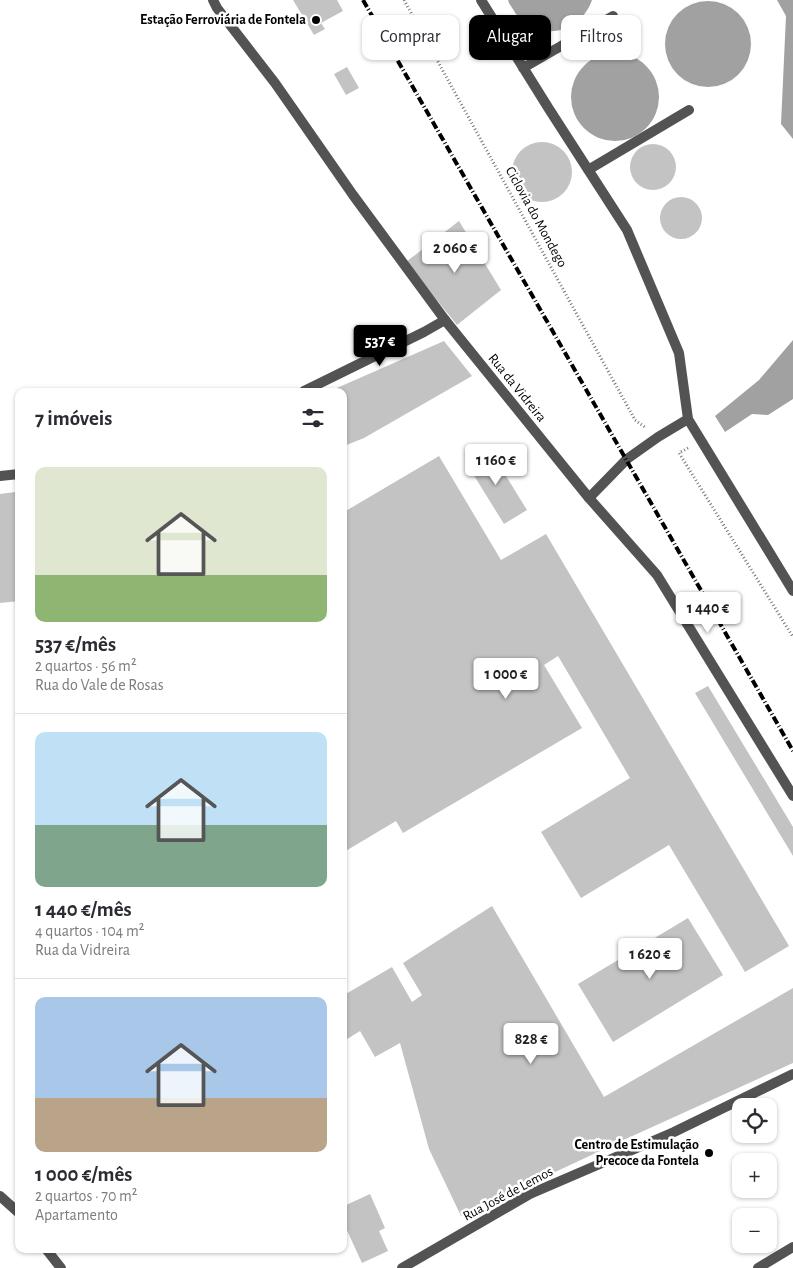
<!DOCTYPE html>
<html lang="pt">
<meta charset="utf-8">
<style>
:root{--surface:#fff;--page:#f2f2f3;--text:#2b2b33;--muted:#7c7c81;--line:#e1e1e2;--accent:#000}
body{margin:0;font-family:"Alegreya Sans",sans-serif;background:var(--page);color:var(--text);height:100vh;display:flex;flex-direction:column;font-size:19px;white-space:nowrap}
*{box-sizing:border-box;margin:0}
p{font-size:16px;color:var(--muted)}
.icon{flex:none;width:28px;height:28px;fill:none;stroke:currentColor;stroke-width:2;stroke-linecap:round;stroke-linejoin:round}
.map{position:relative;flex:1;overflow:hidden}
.details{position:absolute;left:15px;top:388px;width:332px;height:865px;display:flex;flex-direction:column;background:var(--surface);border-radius:10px;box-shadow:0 1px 4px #0004}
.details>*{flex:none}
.guide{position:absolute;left:362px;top:15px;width:355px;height:45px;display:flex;gap:10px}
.buttons{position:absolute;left:732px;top:1098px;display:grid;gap:10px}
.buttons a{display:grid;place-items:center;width:45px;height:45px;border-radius:10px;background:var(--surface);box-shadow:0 1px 4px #0004;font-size:25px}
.price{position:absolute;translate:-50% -42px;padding:0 11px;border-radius:5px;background:#fff;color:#222;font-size:16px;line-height:32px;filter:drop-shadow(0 1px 2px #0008)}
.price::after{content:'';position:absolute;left:50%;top:30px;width:15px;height:11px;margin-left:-8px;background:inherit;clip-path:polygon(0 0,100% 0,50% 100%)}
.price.current{background:var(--accent);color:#fff}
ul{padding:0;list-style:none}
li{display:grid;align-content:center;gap:10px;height:265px;padding:0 20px}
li+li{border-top:1px solid var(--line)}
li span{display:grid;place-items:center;height:155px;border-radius:10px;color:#555}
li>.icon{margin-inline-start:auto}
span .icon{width:90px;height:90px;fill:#fffc;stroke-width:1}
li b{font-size:21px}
h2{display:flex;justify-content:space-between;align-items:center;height:60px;padding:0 20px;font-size:21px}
.tag{padding:0 18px;border-radius:10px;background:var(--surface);box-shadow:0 1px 4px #0004;font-size:18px;line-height:45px}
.tag.current{background:var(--accent);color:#fff}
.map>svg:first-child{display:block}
.water{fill:#a1a1a1}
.building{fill:#c3c3c3}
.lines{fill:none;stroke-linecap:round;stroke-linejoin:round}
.path{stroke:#757575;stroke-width:3;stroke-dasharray:1 2.5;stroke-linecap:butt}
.service{stroke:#535353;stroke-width:10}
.minor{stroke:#535353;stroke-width:10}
.tertiary{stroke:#535353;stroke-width:10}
.rail{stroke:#000;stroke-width:4;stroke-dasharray:8 2.5 1 2.5;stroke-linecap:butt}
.poi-dot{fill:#000;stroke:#fff;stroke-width:2}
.labels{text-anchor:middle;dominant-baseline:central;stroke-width:5;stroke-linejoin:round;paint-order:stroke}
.poi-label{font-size:14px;font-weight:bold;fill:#000;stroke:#fff;text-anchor:end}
.street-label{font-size:14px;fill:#000;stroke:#fff}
</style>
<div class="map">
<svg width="793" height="1268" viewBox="0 0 793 1268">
<rect width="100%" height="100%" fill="#fff"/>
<path class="water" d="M508,0H592C582,29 549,41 523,22C517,17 513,9 509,3Z
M777,0H793V139L781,124L786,16Z
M665 44a43 43 0 1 1 86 0a43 43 0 1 1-86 0Z
M571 97a44 44 0 1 1 88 0a44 44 0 1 1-88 0Z
M793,340V399L768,415L752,414L725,432L715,416L759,380Z"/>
<path class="building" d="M293,0H337L343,11L321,23L325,29L314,35Z
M347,67L359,88L346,95L334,74Z
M512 172a30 30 0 1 1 60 0a30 30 0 1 1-60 0Z
M630 167a23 23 0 1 1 46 0a23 23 0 1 1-46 0Z
M660 218a21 21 0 1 1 42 0a21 21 0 1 1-42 0Z
M459,221L501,290L457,325L406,262Z
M444,341L472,376L364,438L344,446V391H330Z
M488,447L527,510L504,524L465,461Z
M439,456L501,560L546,534L789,946L745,972L669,845L581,898L541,832L630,778L558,656L544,665L582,728L403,833L396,821L344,852V512Z
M15,492L19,526V601L0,603V494Z
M708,686L793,827V856L695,693Z
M492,906L604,1097L793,988V1063L628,1138L461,1216L429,1149L400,1043L375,1057L360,1031L344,1041V995L392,967L412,1002L422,995L403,963Z
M688,918L723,975L613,1042L578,984Z
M370,1194L385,1228L379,1231L388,1251L362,1263L344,1224V1206Z"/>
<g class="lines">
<path class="path" d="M404,0L635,420L646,428
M688,448L679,453L793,637"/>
<path class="service" d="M481,0L549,109L627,230L679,353L688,419
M523,68L613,16
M588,170L689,110
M589,498L627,459L658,437L688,419L793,591"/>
<path class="minor" d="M304,391L424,332L445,320
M0,476L19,474
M0,1196L19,1213
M46,1249L61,1268
M402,1268L530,1194L674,1132L793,1074
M758,1268L793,1247"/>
<path class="tertiary" d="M213,0L217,8L275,83L353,195L445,320L589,498L657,575L793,796"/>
<path class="rail" d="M363,0L793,751"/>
</g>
<g class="poi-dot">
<circle cx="316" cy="20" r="5"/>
<circle cx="709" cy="1153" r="5"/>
</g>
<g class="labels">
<g class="poi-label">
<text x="306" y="20">Estação Ferroviária de Fontela</text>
<text x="699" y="1145">Centro de Estimulação<tspan x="699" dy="16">Precoce da Fontela</tspan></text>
</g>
<g class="street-label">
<text transform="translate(536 217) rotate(61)">Ciclovia do Mondego</text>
<text transform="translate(517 388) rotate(51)">Rua da Vidreira</text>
<text transform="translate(508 1194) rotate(-28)">Rua José de Lemos</text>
</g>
</g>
</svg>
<div class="buttons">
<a><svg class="icon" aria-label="locate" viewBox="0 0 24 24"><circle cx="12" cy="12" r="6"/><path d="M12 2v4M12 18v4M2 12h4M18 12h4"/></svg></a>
<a>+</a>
<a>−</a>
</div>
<b class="price" style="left:455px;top:274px">2 060 €</b>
<b class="price current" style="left:380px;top:367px">537 €</b>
<b class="price" style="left:496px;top:486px">1 160 €</b>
<b class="price" style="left:708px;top:634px">1 440 €</b>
<b class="price" style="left:506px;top:700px">1 000 €</b>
<b class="price" style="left:650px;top:980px">1 620 €</b>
<b class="price" style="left:531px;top:1065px">828 €</b>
<div class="guide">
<a class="tag">Comprar</a>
<a class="tag current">Alugar</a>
<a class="tag">Filtros</a>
</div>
<section class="details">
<h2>7 imóveis<svg class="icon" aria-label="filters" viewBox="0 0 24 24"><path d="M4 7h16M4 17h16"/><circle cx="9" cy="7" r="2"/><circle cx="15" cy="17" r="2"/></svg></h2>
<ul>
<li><span style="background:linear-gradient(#dfe7d0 70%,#8fb573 0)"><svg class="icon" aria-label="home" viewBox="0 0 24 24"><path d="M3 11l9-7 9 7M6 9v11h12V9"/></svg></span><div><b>537 €/mês</b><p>2 quartos · 56 m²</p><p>Rua do Vale de Rosas</p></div></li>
<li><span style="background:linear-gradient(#bfe0f5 60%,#7fa58c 0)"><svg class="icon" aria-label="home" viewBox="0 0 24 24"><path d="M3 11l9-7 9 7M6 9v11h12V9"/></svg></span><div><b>1 440 €/mês</b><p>4 quartos · 104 m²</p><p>Rua da Vidreira</p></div></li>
<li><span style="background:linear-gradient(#a9c7e8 65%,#b9a48a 0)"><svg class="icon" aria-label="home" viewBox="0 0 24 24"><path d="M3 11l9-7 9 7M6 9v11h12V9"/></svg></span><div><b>1 000 €/mês</b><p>2 quartos · 70 m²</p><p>Apartamento</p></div></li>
</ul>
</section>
</div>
